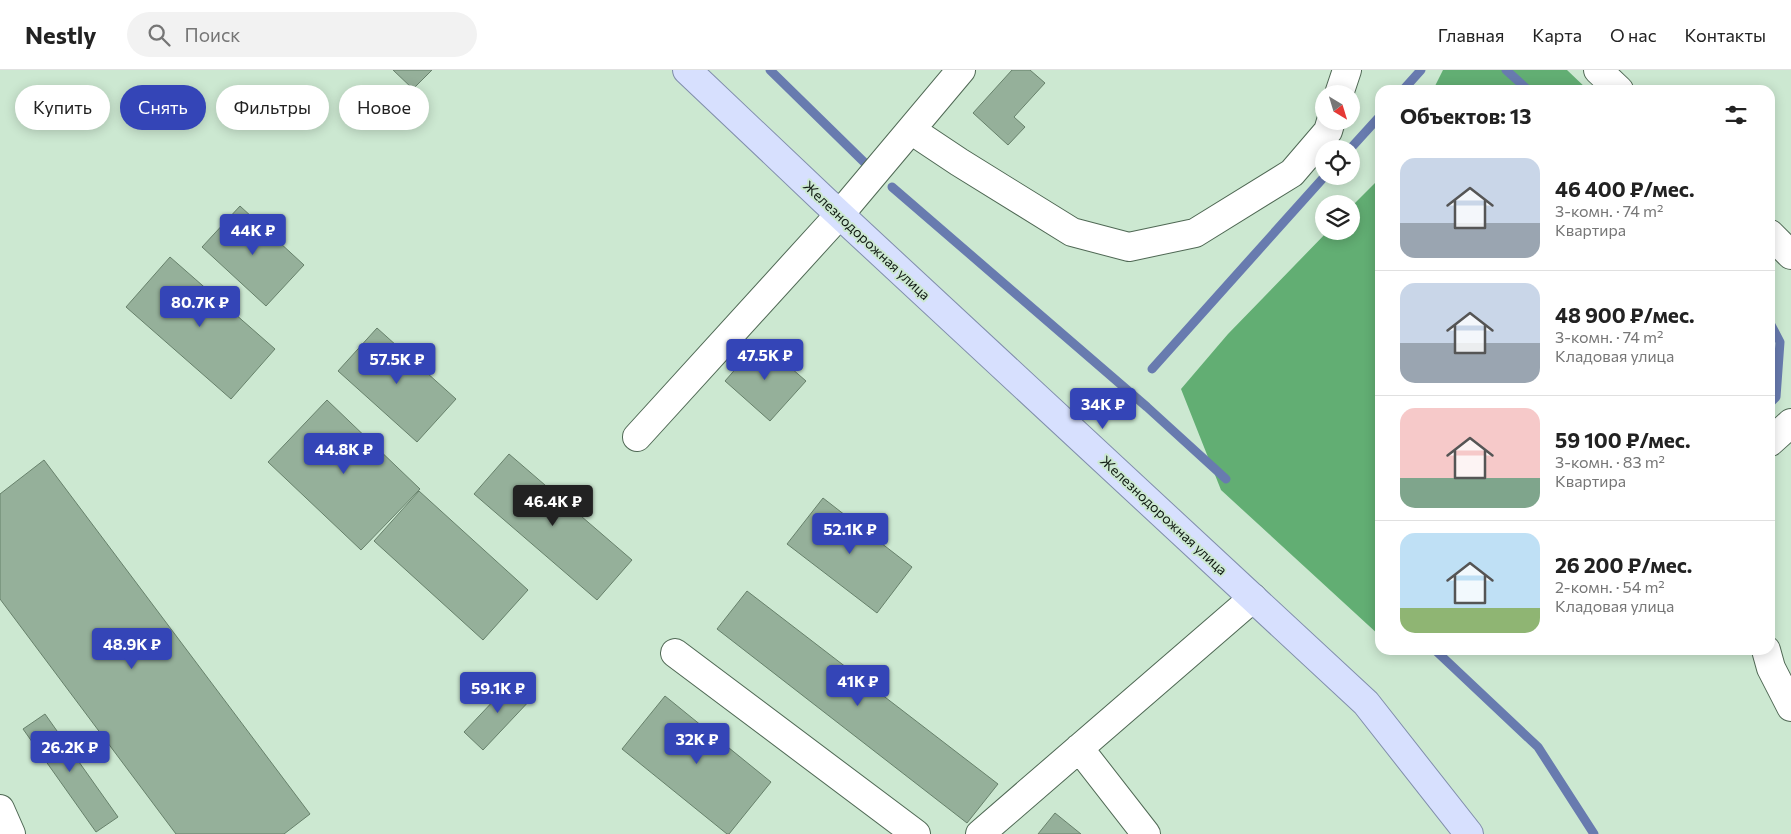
<!DOCTYPE html>
<html lang="ru">
<meta charset="utf-8">
<style>
:root{--surface:#fff;--page:#f2f2f2;--text:#222;--muted:#767676;--line:#e0e0e0;--accent:#3445b7}
body{margin:0;font-family:Commissioner,sans-serif;background:var(--page);color:var(--text);height:100vh;display:flex;flex-direction:column;font-size:19px;white-space:nowrap}
*{box-sizing:border-box;margin:0}
p{font-size:16px;color:var(--muted)}
.icon{flex:none;width:28px;height:28px;fill:none;stroke:currentColor;stroke-width:2;stroke-linecap:round;stroke-linejoin:round}
.map{position:relative;flex:1;overflow:hidden}
.sheet{position:absolute;left:1375px;top:15px;width:400px;height:570px;display:flex;flex-direction:column;background:var(--surface);border-radius:15px;box-shadow:0 2px 12px #0003}
.sheet>*{flex:none}
.banner{position:absolute;left:15px;top:15px;width:475px;height:45px;display:flex;gap:10px}
.needle{width:32px;rotate:142deg}
.buttons{position:absolute;left:1315px;top:15px;display:grid;gap:10px}
.buttons a{display:grid;place-items:center;width:45px;height:45px;border-radius:50%;background:var(--surface);box-shadow:0 2px 12px #0003;font-size:25px}
.price{position:absolute;translate:-50% -42px;padding:0 11px;border-radius:5px;background:var(--accent);color:#fff;font-size:16px;line-height:32px;filter:drop-shadow(0 1px 2px #0008)}
.price::after{content:'';position:absolute;left:50%;top:30px;width:15px;height:11px;margin-left:-8px;background:inherit;clip-path:polygon(0 0,100% 0,50% 100%)}
.price.current{background:#222;color:#fff}
ul{padding:0;list-style:none}
li{display:flex;align-items:center;gap:15px;height:125px;padding:0 25px}
li+li{border-top:1px solid var(--line)}
li span{display:grid;place-items:center;flex:none;width:140px;height:100px;border-radius:15px;color:#555}
li>.icon{margin-inline-start:auto}
span .icon{width:60px;height:60px;fill:#fffc;stroke-width:1}
li b{font-size:21px}
h2{display:flex;justify-content:space-between;align-items:center;height:60px;padding:0 25px;font-size:21px}
.tag{padding:0 18px;border-radius:22px;background:var(--surface);box-shadow:0 2px 12px #0003;font-size:18px;line-height:45px}
.tag.current{background:var(--accent);color:#fff}
header{display:flex;align-items:center;gap:30px;box-sizing:border-box;height:70px;padding:0 25px;background:var(--surface);border-bottom:1px solid var(--line)}
header strong{font-size:24px}
nav{display:flex;gap:28px;margin-inline-start:auto;font-size:18px}
.search{width:350px;height:45px;background:var(--page);display:flex;align-items:center;gap:12px;box-sizing:border-box;padding:0 18px;border-radius:28px;color:var(--muted);font-size:19px}
.map>svg:first-child{display:block}
.forest{fill:#62ae73}
.lines{fill:none;stroke-linecap:round;stroke-linejoin:round}
.stream{stroke:#687baf;stroke-width:9}
.building{fill:#95b09a;stroke:#67816b}
.minor-casing{stroke:#4f6854;stroke-width:30}
.major-casing{stroke:#808eab;stroke-width:30}
.minor{stroke:#fff;stroke-width:28}
.major{stroke:#d7e0fe;stroke-width:28}
.labels{text-anchor:middle;dominant-baseline:central;stroke-width:4;stroke-linejoin:round;paint-order:stroke}
.street-label{font-size:14px;fill:#101a12;stroke:#cce8d1}
</style>
<header>
<strong>Nestly</strong>
<div class="search"><svg class="icon" aria-label="search" viewBox="0 0 24 24"><circle cx="10" cy="10" r="6"/><path d="M15 15l6 6"/></svg>Поиск</div>
<nav><a>Главная</a><a>Карта</a><a>О нас</a><a>Контакты</a></nav>
</header>
<div class="map">
<svg width="1791" height="764" viewBox="0 0 1791 764">
<rect width="100%" height="100%" fill="#cce8d1"/>
<path class="forest" d="M1443,0H1567L1588,20H1433Z
M1380,108V566L1221,420L1181,319L1228,264L1328,161H1351V137Z"/>
<g class="lines">
<path class="stream" d="M770,0L867,95
M1506,0L1528,20
M1403,20L1421,0
M1350,79L1380,46
M892,117L1147,337L1226,409
M1770,253L1780,272L1776,327L1770,333
M1152,299L1325,106
M1435,580L1538,677L1594,764"/>
</g>
<path class="building" d="M393,0H432L413,19Z
M1012,0H1030L1045,13L1014,47L1025,57L1008,75L973,43Z
M240,136L304,195L266,236L202,177Z
M170,187L275,279L231,329L126,237Z
M377,258L456,329L417,372L338,301Z
M760,271L806,311L770,351L725,311Z
M327,330L420,419L361,480L268,392Z
M509,384L632,490L597,530L474,424Z
M44,390L310,744L284,764H176L0,529V424Z
M419,421L528,520L483,570L374,471Z
M823,428L912,497L877,543L787,474Z
M747,521L998,714L967,753L717,559Z
M514,609L533,627L483,680L464,662Z
M665,626L771,712L729,764H727L622,679Z
M45,644L118,747L96,762L23,659Z
M1055,743L1081,764H1038Z"/>
<g class="lines">
<defs>
<path id="minor" d="M1598,0L1619,20
M1339,24L1347,0
M911,60L959,92L1072,162L1129,177L1195,163L1292,103L1328,61L1331,51
M1770,164L1791,185
M637,367L840,144L961,0
M1770,372L1791,353
M1766,580L1771,598L1791,637
M675,583L916,764
M1079,678L1146,764
M0,739L11,764
M980,764L1253,528"/>
<path id="major" d="M687,0L824,130L1366,633L1469,764"/>
</defs>
<use href="#minor" class="minor-casing"/>
<use href="#major" class="major-casing"/>
<use href="#minor" class="minor"/>
<use href="#major" class="major"/>
</g>
<g class="labels">
<g class="street-label">
<text transform="translate(867 170) rotate(43)">Железнодорожная улица</text>
<text transform="translate(1164 445) rotate(43)">Железнодорожная улица</text>
</g>
</g>
</svg>
<div class="buttons">
<a><svg class="needle" viewBox="-14 -14 28 28"><path d="M0-13l5 13h-10z" fill="#e53935"/><path d="M0 13l5-13h-10z" fill="#767676"/></svg></a>
<a><svg class="icon" aria-label="locate" viewBox="0 0 24 24"><circle cx="12" cy="12" r="6"/><path d="M12 2v4M12 18v4M2 12h4M18 12h4"/></svg></a>
<a><svg class="icon" aria-label="layers" viewBox="0 0 24 24"><path d="M12 4l9 5-9 5-9-5zM3 14l9 5 9-5"/></svg></a>
</div>
<b class="price" style="left:253px;top:186px">44K ₽</b>
<b class="price" style="left:200px;top:258px">80.7K ₽</b>
<b class="price" style="left:765px;top:311px">47.5K ₽</b>
<b class="price" style="left:397px;top:315px">57.5K ₽</b>
<b class="price" style="left:1103px;top:360px">34K ₽</b>
<b class="price" style="left:344px;top:405px">44.8K ₽</b>
<b class="price current" style="left:553px;top:457px">46.4K ₽</b>
<b class="price" style="left:850px;top:485px">52.1K ₽</b>
<b class="price" style="left:132px;top:600px">48.9K ₽</b>
<b class="price" style="left:858px;top:637px">41K ₽</b>
<b class="price" style="left:498px;top:644px">59.1K ₽</b>
<b class="price" style="left:697px;top:695px">32K ₽</b>
<b class="price" style="left:70px;top:703px">26.2K ₽</b>
<div class="banner">
<a class="tag">Купить</a>
<a class="tag current">Снять</a>
<a class="tag">Фильтры</a>
<a class="tag">Новое</a>
</div>
<section class="sheet">
<h2>Объектов: 13<svg class="icon" aria-label="filters" viewBox="0 0 24 24"><path d="M4 7h16M4 17h16"/><circle cx="9" cy="7" r="2"/><circle cx="15" cy="17" r="2"/></svg></h2>
<ul>
<li><span style="background:linear-gradient(#c9d6e8 65%,#9aa5b1 0)"><svg class="icon" aria-label="home" viewBox="0 0 24 24"><path d="M3 11l9-7 9 7M6 9v11h12V9"/></svg></span><div><b>46 400 ₽/мес.</b><p>3-комн. · 74 m²</p><p>Квартира</p></div></li>
<li><span style="background:linear-gradient(#c9d6e8 60%,#9aa5b1 0)"><svg class="icon" aria-label="home" viewBox="0 0 24 24"><path d="M3 11l9-7 9 7M6 9v11h12V9"/></svg></span><div><b>48 900 ₽/мес.</b><p>3-комн. · 74 m²</p><p>Кладовая улица</p></div></li>
<li><span style="background:linear-gradient(#f6c9c9 70%,#7fa58c 0)"><svg class="icon" aria-label="home" viewBox="0 0 24 24"><path d="M3 11l9-7 9 7M6 9v11h12V9"/></svg></span><div><b>59 100 ₽/мес.</b><p>3-комн. · 83 m²</p><p>Квартира</p></div></li>
<li><span style="background:linear-gradient(#bfe0f5 75%,#8fb573 0)"><svg class="icon" aria-label="home" viewBox="0 0 24 24"><path d="M3 11l9-7 9 7M6 9v11h12V9"/></svg></span><div><b>26 200 ₽/мес.</b><p>2-комн. · 54 m²</p><p>Кладовая улица</p></div></li>
</ul>
</section>
</div>
